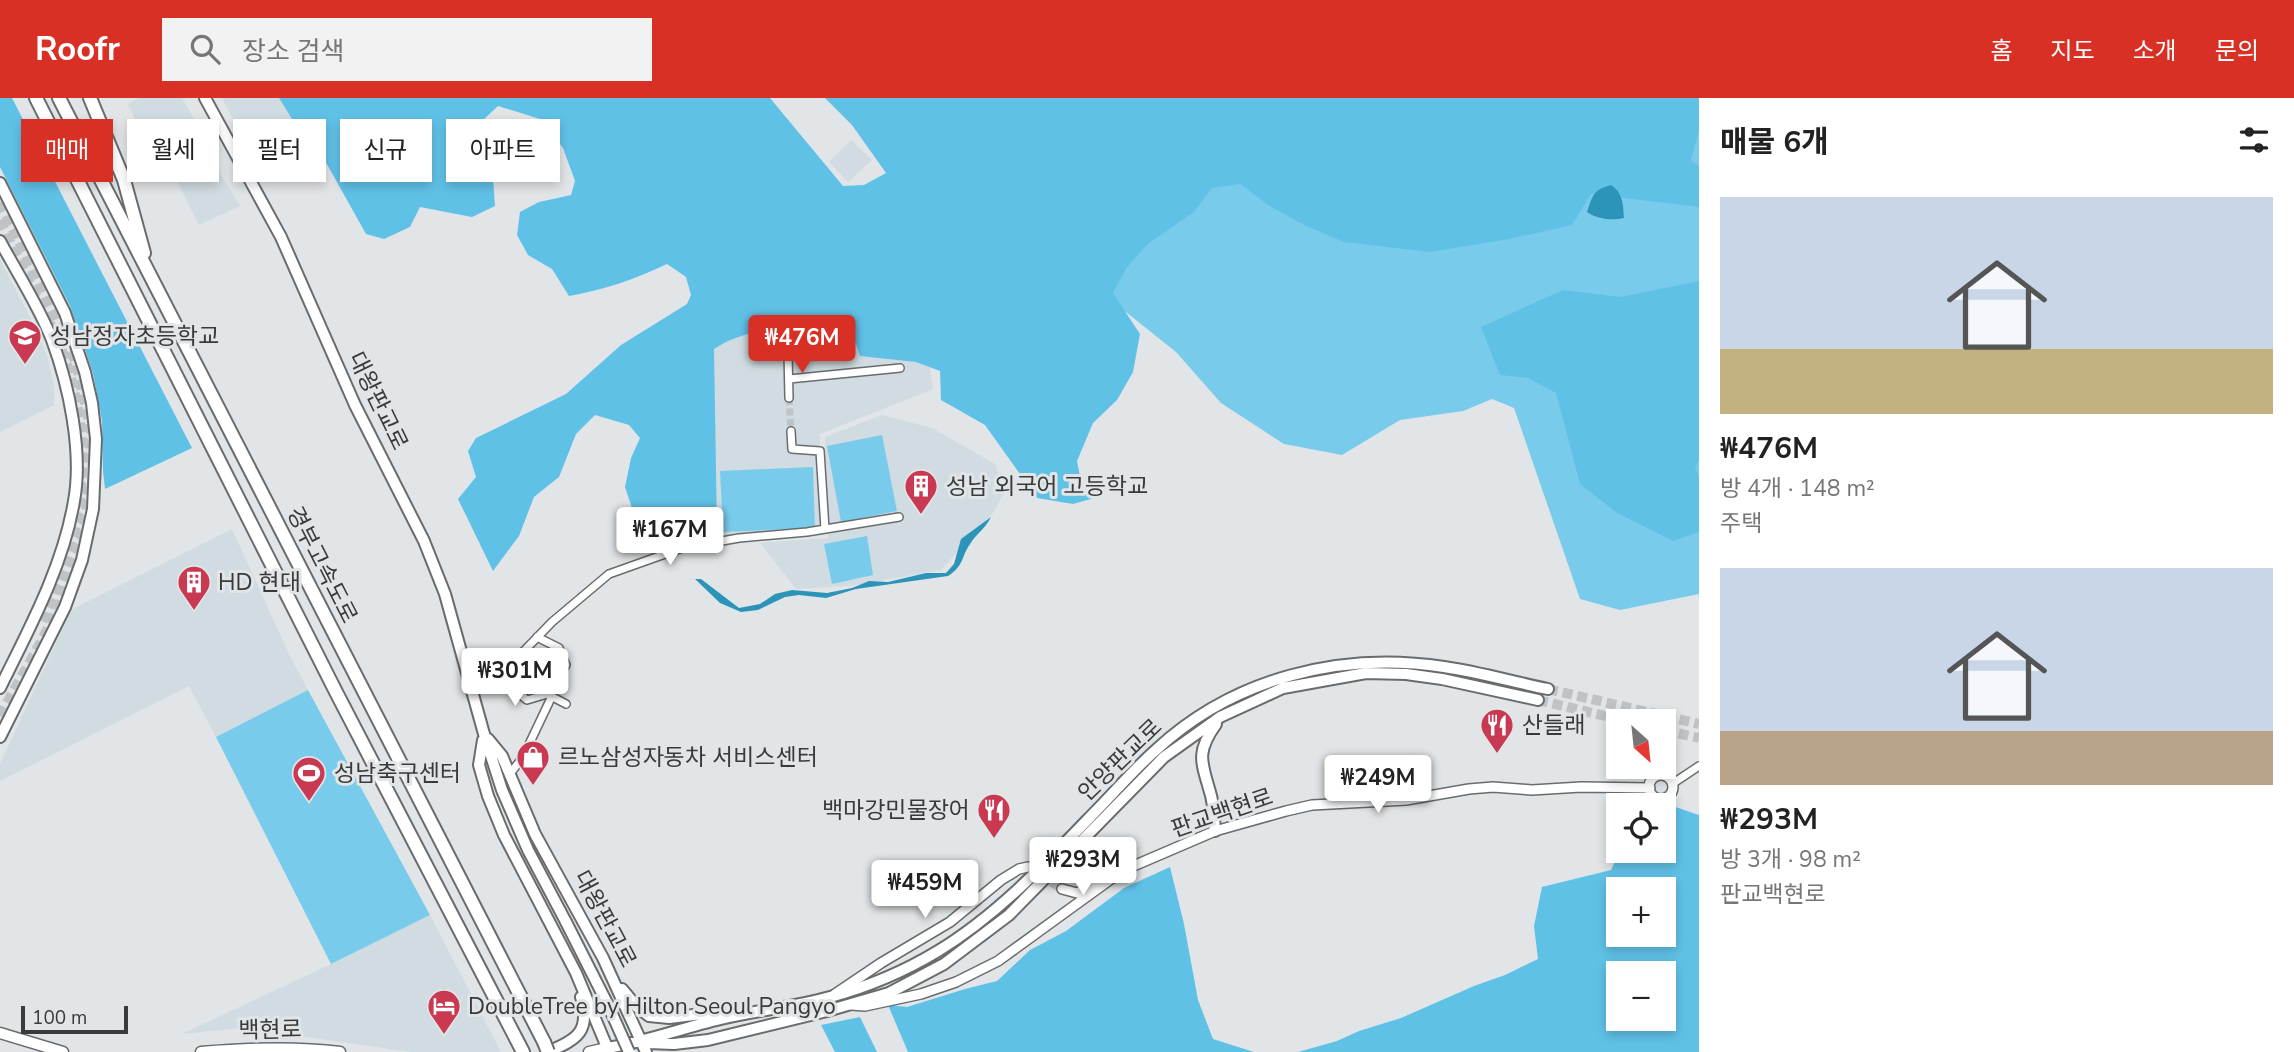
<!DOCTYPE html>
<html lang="ko">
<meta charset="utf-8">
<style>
:root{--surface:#fff;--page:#f2f2f2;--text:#222;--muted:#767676;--accent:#d93025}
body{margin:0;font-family:"Nunito Sans","Noto Sans KR",sans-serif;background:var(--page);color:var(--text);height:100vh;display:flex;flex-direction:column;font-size:26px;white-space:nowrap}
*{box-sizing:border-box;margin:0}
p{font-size:23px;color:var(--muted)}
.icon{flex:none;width:38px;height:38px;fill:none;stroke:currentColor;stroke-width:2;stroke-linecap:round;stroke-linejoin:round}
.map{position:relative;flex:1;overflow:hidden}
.drawer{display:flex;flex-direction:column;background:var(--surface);width:595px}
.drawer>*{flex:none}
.hud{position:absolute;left:21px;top:21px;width:665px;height:63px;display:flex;gap:14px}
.needle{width:46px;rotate:153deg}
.buttons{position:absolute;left:1606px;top:611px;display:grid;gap:14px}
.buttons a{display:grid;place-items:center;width:70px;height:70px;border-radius:0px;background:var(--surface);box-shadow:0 4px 10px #0003;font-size:35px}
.scale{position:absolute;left:21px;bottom:18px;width:107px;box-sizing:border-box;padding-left:7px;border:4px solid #393b3b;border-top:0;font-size:19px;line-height:24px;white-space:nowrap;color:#393b3b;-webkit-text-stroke:5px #e2e5e7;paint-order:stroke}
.price{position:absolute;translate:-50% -60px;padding:0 16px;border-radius:7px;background:#fff;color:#222;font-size:23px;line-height:46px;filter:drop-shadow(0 2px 4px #0008)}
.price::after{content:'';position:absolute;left:50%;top:42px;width:21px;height:16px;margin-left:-10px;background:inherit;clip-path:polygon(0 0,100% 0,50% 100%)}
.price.selected{background:var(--accent);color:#fff}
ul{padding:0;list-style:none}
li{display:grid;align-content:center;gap:14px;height:371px;padding:0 21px}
li span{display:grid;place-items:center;height:217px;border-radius:0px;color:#555}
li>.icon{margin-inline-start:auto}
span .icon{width:126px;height:126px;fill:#fffc;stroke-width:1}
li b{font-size:30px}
h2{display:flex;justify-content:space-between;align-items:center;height:84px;padding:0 21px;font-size:30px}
.chip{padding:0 24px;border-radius:0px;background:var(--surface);box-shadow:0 4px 10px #0003;font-size:24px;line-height:63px}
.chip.selected{background:var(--accent);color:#fff}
header{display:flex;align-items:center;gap:42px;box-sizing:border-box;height:98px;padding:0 35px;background:var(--accent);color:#fff}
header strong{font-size:33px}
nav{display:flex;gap:38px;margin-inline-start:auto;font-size:24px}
.search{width:490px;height:63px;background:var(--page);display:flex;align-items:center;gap:18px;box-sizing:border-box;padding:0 24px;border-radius:0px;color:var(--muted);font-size:26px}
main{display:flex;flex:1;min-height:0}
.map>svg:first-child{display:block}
.built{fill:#d0dce1}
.green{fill:#79cbec}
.forest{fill:#60c1e7;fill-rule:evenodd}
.water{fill:#2c94b8}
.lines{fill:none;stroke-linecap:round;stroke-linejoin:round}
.minor-tunnel{stroke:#c0c3c5;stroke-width:7;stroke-dasharray:7 3.5;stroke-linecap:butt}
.tertiary-tunnel{stroke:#c0c3c5;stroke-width:9;stroke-dasharray:9 4.5;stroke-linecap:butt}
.primary-tunnel{stroke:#c0c3c5;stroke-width:10;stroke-dasharray:10 5;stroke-linecap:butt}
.trunk-tunnel{stroke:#c0c3c5;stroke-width:10;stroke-dasharray:10 5;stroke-linecap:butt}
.minor-casing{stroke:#696c6e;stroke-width:10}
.tertiary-casing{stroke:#696c6e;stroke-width:12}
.secondary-casing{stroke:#696c6e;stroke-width:13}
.primary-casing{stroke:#696c6e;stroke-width:14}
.trunk-casing{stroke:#696c6e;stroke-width:14}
.motorway-casing{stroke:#696c6e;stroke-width:16}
.minor{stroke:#fff;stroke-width:7}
.tertiary{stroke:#fff;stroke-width:9}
.secondary{stroke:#fff;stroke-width:10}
.primary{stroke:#fff;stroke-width:10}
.trunk{stroke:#fff;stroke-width:10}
.motorway{stroke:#fff;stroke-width:12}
.primary-bridge-casing{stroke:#696c6e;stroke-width:14;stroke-linecap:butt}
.motorway-bridge-casing{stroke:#696c6e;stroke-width:16;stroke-linecap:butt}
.primary-bridge{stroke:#fff;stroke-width:10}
.motorway-bridge{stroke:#fff;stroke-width:12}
.labels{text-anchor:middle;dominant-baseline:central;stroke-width:6;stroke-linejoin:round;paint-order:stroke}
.poi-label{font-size:23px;fill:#393b3b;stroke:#e2e5e7;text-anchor:start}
.street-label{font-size:23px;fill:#393b3b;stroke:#e2e5e7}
</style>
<header>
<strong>Roofr</strong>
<div class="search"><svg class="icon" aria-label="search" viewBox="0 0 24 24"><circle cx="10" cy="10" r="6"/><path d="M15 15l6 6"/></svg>장소 검색</div>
<nav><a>홈</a><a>지도</a><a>소개</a><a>문의</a></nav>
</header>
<main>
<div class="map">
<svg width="1699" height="954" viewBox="0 0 1699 954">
<rect width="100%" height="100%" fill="#e2e5e7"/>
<path class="built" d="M139,0H182L202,34L151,57L128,6Z
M222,0H283L314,33L312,46L262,67L252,58Z
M201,38L212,62L192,72L213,64L240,108L199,127L163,55Z
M851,42L872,62L848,84L829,64Z
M0,161L38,235L48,261L54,288V307L0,334Z
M829,222L928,261L933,291L820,336V430L707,446L698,231Z
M882,317L932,330L995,366L1005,393L993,415L941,472L849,488L796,491L760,445L828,440L825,339Z
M232,431L288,554L308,592L216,639L189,588L0,683V666L71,512Z
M430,817L501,954H411L306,939L258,928L182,936L331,866Z"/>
<path class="green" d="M1699,13V496L1620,512L1580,501L1514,310L1492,301L1463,313L1400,322L1342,357L1284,346L1221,305L1176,254L1102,195L1176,70Z
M835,224L848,232L852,246L845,251H825L819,240V225Z
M882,337L897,413L841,424L827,348Z
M813,369L815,430L723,434L720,373Z
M867,438L873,477L832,486L824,446Z
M308,592L430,817L331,866L216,639Z"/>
<path class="forest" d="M0,0H12L192,350L105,391L103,373L102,323L93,275L70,208L0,69Z
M279,0H770L843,88L864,87L886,75L852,27L825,0H1699V33L1691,62L1699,68V109L1591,96L1572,127L1509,141L1430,154L1344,144L1304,127L1266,106L1241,86L1212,90L1194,114L1149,145L1127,169L1113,195L1140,236L1133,274L1117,302L1093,325L1077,363L1081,384L1099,389L1101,398L1073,406L1037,400L985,327L941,302L940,273L916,264L860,258L854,240L833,221C793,228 748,229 714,251L717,433C680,436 666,429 633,413L625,389L631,360L640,340L629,327L595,317L576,336L559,379L534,399L519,438L493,473L458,401L476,379L468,353L476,340L566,296L621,247L687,206L691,197L686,179L667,166C635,181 604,192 569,198L552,171L528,157L517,137L520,114L539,104L571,97L575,83L563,50L540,21L498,8L481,24L493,80L495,108L472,119L420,109L410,129L384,141L366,136L309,34L294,24Z
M1699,183V362L1695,369L1699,379V434L1673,443L1617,415L1580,386L1556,295L1528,280L1500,277L1481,229L1563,192L1620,199Z
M1639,699L1649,700L1699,717V954H1298L1337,943L1359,933L1401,920L1474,888L1505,877L1538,861L1534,828L1542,789L1611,772L1620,753L1664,752V707H1636ZM1619,791H1664V836H1619ZM1619,875H1664V920H1619Z
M1170,769L1184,826L1198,902L1213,941L1254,954H908L888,907L907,909L965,891L997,883L1030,852L1066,833L1124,790Z
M860,919L877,954H835L821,927Z"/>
<path class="water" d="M1611,87C1623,95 1623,106 1624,120C1612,123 1597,121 1587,114C1593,97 1593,92 1611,87Z
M991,419C985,431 976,436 970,446C961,459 964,468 948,478L856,491L826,500L799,497L785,499L758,512L741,514L720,505L695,481H701L739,510L760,506L775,496L792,492L827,495L852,490L869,483L888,484L926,475H946L954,466L961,441Z"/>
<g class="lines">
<path class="minor-tunnel" d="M789,300L791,333"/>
<path class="tertiary-tunnel" d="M1040,777L1062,791"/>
<path class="primary-tunnel" d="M1548,591L1699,626
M1538,602L1626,623
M1664,632L1699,640"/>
<path class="trunk-tunnel" d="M0,104L76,265L91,333L90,365
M0,122L41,208
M42,523C90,426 98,325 50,225
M0,618C26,568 60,517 76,462C83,438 87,412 89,388"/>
<defs>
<path id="minor" d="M788,255L789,300
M789,281L900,270
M791,333L792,351L820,353L825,431
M537,539L559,550L566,567L547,596
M510,560L525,582L522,598L527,602L547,596L566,606
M468,578L522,555L552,524L609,476L682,450L739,440L807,434L899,419
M509,677L523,659L552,598
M1672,686L1699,668"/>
<path id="tertiary" d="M1649 689a12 12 0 1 1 24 0a12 12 0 1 1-24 0Z
M1062,791L1077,795L1096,787
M835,896L881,865L950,824L1001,782L1019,771L1028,769
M851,907L865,908L921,896L956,884L998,863L1111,781L1131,769L1215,733L1286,713L1312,707L1406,702L1469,691L1493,689L1532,692L1581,689L1650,690"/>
<path id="secondary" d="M0,935L63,954
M201,954C248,950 294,948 340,954
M589,954L607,950"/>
<path id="primary" d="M205,0L281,139L355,307L424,443L445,496L484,636L502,692L528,752L566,824
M488,641L502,658L535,736L603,860L646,954
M483,642L479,667L488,698L504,737L576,875L609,954
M1215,733C1214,720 1214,706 1210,694C1201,663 1196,654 1216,626
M622,891L637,909L649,918L669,920L702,916L719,920
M648,945L674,946L708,942L827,913L889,895L944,866L1009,817L1164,659L1220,619L1283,590L1366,575L1406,576L1442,581L1538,602
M607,950C646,944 682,930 721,921C757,912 795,909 830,899C867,889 905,873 938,853C997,817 1045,766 1093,716C1114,695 1134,671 1157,651C1234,580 1341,553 1444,569C1479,574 1513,584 1548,591
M548,954C577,941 591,934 581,899"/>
<path id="trunk" d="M0,85L65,215L85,274L92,305L96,341L93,411L82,462L65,509L0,639
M0,143C16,173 40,210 52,242C69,288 83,354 74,403C63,469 29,531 0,590"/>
<path id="motorway" d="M36,0L336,594L523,954
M59,0L544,944
M90,0L124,82L144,155"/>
</defs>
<use href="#minor" class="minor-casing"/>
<use href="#tertiary" class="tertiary-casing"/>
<use href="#secondary" class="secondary-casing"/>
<use href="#primary" class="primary-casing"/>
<use href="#trunk" class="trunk-casing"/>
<use href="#motorway" class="motorway-casing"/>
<use href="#minor" class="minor"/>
<use href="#tertiary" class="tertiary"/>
<use href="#secondary" class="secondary"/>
<use href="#primary" class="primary"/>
<use href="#trunk" class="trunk"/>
<use href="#motorway" class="motorway"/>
<defs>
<path id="primary-bridge" d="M566,824L608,907L629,954"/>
<path id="motorway-bridge" d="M544,944L548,954"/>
</defs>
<use href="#primary-bridge" class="primary-bridge-casing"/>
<use href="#motorway-bridge" class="motorway-bridge-casing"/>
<use href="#primary-bridge" class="primary-bridge"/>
<use href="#motorway-bridge" class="motorway-bridge"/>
</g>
<defs>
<symbol id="school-pin" viewBox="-11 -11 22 30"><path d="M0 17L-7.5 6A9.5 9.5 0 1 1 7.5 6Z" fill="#c93951" stroke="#e2e5e7"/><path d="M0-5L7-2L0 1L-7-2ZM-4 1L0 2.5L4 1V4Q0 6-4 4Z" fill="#fff"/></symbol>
<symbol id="building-pin" viewBox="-11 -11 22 30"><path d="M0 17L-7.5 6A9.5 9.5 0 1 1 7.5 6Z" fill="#c93951" stroke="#e2e5e7"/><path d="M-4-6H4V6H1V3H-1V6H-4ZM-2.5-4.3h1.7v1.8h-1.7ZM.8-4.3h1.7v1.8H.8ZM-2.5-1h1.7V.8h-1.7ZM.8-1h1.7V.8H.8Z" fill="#fff"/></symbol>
<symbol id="restaurant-pin" viewBox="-11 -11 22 30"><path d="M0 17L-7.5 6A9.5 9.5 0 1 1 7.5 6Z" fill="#c93951" stroke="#e2e5e7"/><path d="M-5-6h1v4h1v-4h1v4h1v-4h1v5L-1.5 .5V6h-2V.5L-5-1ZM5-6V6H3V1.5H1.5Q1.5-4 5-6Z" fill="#fff"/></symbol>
<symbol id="shop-pin" viewBox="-11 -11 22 30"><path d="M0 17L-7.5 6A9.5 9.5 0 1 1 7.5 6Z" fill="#c93951" stroke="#e2e5e7"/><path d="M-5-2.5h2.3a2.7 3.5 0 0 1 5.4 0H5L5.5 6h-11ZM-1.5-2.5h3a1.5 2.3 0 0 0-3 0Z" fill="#fff"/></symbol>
<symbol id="stadium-pin" viewBox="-11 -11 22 30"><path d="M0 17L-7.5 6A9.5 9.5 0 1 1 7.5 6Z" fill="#c93951" stroke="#e2e5e7"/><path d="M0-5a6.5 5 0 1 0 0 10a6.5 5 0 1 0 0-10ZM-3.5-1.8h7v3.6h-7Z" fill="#fff"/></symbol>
<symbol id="hotel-pin" viewBox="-11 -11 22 30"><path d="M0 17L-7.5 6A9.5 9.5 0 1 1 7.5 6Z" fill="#c93951" stroke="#e2e5e7"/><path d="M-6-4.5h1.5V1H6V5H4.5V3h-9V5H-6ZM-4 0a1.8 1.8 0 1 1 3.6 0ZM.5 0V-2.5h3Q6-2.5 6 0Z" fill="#fff"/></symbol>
</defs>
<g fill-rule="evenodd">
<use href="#school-pin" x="6" y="219" width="38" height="52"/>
<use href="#building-pin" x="902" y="369" width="38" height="52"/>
<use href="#building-pin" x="175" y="465" width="38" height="52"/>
<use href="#restaurant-pin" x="1478" y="608" width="38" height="52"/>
<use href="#shop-pin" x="514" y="640" width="38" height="52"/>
<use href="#stadium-pin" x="290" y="656" width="38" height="52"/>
<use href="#restaurant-pin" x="975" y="693" width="38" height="52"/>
<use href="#hotel-pin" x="425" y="889" width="38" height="52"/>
</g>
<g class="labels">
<g class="poi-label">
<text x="50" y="238">성남정자초등학교</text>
<text x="946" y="388">성남 외국어 고등학교</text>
<text x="218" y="484">HD 현대</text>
<text x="1522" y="627">산들래</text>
<text x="558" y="659">르노삼성자동차 서비스센터</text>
<text x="334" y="675">성남축구센터</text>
<text x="970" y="712" text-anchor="end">백마강민물장어</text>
<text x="468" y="908">DoubleTree by Hilton Seoul Pangyo</text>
</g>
<g class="street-label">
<text transform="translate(378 303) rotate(64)">대왕판교로</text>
<text transform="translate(322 467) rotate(63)">경부고속도로</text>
<text transform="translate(1120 662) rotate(-44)">안양판교로</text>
<text transform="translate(1222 715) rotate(-19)">판교백현로</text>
<text transform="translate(605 821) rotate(62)">대왕판교로</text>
<text transform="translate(270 932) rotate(-1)">백현로</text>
</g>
</g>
</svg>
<div class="buttons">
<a><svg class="needle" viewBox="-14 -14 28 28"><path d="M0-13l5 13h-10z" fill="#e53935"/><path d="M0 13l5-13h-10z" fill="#767676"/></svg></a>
<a><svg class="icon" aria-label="locate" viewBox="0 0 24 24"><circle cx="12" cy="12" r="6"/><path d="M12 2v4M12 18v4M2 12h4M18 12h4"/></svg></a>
<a>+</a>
<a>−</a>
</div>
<div class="scale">100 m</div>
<b class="price selected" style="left:802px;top:277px">₩476M</b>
<b class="price" style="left:670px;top:469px">₩167M</b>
<b class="price" style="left:515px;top:610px">₩301M</b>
<b class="price" style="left:1378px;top:717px">₩249M</b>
<b class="price" style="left:1083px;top:799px">₩293M</b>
<b class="price" style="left:925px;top:822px">₩459M</b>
<div class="hud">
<a class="chip selected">매매</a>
<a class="chip">월세</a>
<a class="chip">필터</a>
<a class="chip">신규</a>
<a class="chip">아파트</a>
</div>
</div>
<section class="drawer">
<h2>매물 6개<svg class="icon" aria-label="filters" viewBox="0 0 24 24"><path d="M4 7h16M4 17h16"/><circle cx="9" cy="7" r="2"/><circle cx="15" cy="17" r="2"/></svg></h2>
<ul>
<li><span style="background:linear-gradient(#c9d6e8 70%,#c2b280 0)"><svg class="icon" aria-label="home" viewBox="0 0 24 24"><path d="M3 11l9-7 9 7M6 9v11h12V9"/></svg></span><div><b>₩476M</b><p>방 4개 · 148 m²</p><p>주택</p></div></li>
<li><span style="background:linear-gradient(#c9d6e8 75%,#b9a48a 0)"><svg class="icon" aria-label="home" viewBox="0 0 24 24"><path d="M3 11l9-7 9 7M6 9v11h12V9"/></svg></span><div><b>₩293M</b><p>방 3개 · 98 m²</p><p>판교백현로</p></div></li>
</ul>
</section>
</main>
